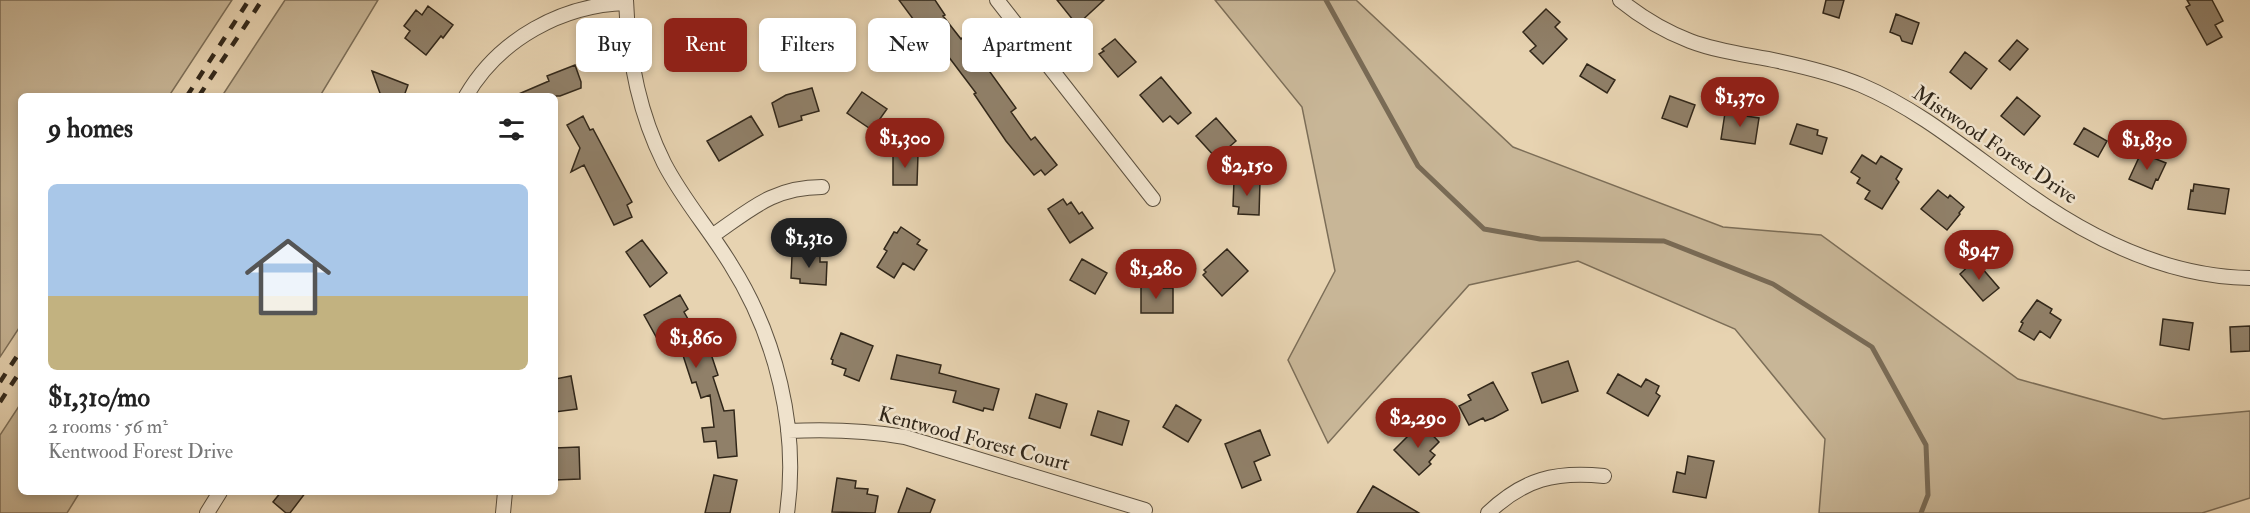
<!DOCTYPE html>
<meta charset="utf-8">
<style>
:root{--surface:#fff;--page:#f6f6f6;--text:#222;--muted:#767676;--accent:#8f2418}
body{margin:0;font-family:"IM FELL Double Pica",serif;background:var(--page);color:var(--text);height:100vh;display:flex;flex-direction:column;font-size:22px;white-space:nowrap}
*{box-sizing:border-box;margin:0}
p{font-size:20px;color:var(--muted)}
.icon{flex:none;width:33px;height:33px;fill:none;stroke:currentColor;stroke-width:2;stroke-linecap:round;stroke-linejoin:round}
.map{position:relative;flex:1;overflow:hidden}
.side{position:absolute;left:18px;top:93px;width:540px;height:402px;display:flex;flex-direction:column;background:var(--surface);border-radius:9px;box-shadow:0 3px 9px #0003}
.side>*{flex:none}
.top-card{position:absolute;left:576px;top:18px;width:570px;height:54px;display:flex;gap:12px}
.price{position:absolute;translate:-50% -51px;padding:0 14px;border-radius:21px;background:var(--accent);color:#fff;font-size:20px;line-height:39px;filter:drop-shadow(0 2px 3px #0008)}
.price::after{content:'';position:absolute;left:50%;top:36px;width:18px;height:14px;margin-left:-9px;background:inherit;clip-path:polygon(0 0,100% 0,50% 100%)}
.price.current{background:#222;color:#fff}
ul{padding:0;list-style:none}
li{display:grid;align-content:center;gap:12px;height:318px;padding:0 30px}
li span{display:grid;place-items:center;height:186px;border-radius:9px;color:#555}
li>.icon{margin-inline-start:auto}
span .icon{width:108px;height:108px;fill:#fffc;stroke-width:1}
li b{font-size:26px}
h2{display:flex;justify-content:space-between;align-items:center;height:72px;padding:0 30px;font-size:26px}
.chip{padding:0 21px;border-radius:9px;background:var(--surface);box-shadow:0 3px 9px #0003;font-size:21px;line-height:54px}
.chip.current{background:var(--accent);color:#fff}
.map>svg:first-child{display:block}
.green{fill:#c8b697;stroke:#7c6e58;stroke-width:1.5}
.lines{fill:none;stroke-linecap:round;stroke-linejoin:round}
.stream{stroke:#796b56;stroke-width:5}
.building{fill:#908069;stroke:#31271a;stroke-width:1.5}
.street-casing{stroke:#5e5240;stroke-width:16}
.street{stroke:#efe2cc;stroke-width:14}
.rail{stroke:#31271a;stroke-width:4.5;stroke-dasharray:10 10;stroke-linecap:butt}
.labels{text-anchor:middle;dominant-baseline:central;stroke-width:5;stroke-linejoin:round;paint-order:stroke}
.street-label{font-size:21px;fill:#31271a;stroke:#efe2cc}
</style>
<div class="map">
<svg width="2250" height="513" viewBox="0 0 2250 513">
<rect width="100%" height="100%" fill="#e7d3b1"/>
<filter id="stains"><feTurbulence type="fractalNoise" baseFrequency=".00333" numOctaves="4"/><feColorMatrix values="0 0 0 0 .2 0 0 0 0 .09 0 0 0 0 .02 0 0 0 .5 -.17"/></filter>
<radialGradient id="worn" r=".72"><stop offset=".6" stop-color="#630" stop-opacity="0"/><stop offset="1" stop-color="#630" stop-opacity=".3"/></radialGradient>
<path class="green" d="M0,0H232L169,96H21V325L0,357Z
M285,0H378L320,96H222Z
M1215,0H1356L1513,147L1723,227L1821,235L2018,379L2163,419L2250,411V498L2202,513H1819L1825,439L1735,329L1578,261L1469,285L1328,443L1288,360L1335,271L1302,107Z
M21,403V492H80L67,513H0V435Z"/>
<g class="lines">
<path class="stream" d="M1326,0L1418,166L1484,229L1540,239L1664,241L1773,284L1872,347L1926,445L1928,495L1921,513"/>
</g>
<path class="building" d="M899,0H935L945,15L943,16L961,39L964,36L1016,108L1011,112L1031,140L1035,137L1057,165L1045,175L1041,170L1034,175L1006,141L974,94L976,93L945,52L949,48L932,24L922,31Z
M1057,0H1104L1077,25Z
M1826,0H1844L1839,18L1823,13Z
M2187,0H2212L2223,21L2215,25L2222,37L2207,45L2186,7L2190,5Z
M428,6L453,25L443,38L441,36L426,55L405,38L410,31L404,26L416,10L422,15Z
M1546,9L1560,22L1555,27L1567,39L1543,64L1530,51L1536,46L1523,32Z
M1896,14L1919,23L1912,44L1902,41L1900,36L1890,32Z
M703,24L707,69L689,71L687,56L682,57L679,27Z
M1115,39L1136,62L1118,77L1099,54L1104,51L1102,49Z
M2017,40L2028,49L2010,70L1999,61Z
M824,46L826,61L799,65L798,49Z
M1965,52L1987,69L1971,89L1950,72Z
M1587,64L1615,80L1607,93L1580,76Z
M575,65L581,82V88L560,96H514L549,81L547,76Z
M372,71L408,85L404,96H381Z
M1161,77L1191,113L1178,124L1170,116L1163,122L1140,95Z
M812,88L819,111L801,116L802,120L779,127L772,103L786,95Z
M862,92L887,109L872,130L847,113Z
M1670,96L1695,105L1687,127L1662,118Z
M2017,97L2040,116L2024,135L2001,116Z
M1725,113L1759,118L1755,144L1721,139Z
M583,116L590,130L593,129L632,202L627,205L632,217L614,225L584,165L571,172L580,148L567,125Z
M751,116L763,135L719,161L707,141Z
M1216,118L1236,141L1229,147L1233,152L1223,161L1219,156L1216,158L1196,136Z
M1797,124L1818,130L1817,135L1827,138L1822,154L1790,144Z
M2084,128L2107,141L2098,157L2074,144Z
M2141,153L2166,163L2158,180L2156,179L2152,189L2129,179Z
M893,154H918L917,185H893Z
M1862,155L1876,164L1881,156L1902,169L1896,179L1899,182L1882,209L1865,199L1870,191L1857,183L1860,178L1851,172Z
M1234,180L1260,181L1259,215L1238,214L1239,207L1233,206Z
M2194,184L2229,189L2225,214L2188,209L2191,190L2193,191Z
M1938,190L1948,198L1950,195L1964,207L1959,213L1960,214L1947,230L1921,209Z
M1063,199L1067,205L1071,202L1079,214L1082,212L1093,228L1070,243L1048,209Z
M901,227L920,240L917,244L927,250L914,270L903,263L894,278L877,267L887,251L884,249L894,232L897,233Z
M642,240L667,273L650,287L626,252Z
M1227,249L1248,271L1222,296L1203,275L1206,272L1204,270Z
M802,253L820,254V262H827L826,285L800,283V279L791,278L792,256H801Z
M1082,259L1107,273L1095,294L1070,280Z
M1975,260L1999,288L1983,301L1960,274Z
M1141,284H1155V288H1173V313H1141Z
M680,295L688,309L684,312L707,352L710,351L718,375L713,377L724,411L734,410L737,456L718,458L716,441L704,442L702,428L714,427L710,395L701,398L696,382L692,383L679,343L664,351L644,315Z
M2037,300L2052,309L2050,313L2061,320L2050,338L2040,331L2034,340L2019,331L2023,323L2021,322Z
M2163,319L2193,323L2189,350L2160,345Z
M2250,326V351L2231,352L2230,327Z
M841,333L873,346L859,381L844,375L846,369L832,364L833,360L831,359Z
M897,355L941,365L939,373L999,389L993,410L984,408L983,411L953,402L956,391L891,379Z
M1568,361L1578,391L1542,403L1532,373Z
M1618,374L1641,387L1646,379L1659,386L1656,393L1660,396L1648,416L1607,393Z
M571,376L577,409L555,412V379Z
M1493,382L1508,410L1493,418L1485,421L1483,418L1469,425L1459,406L1471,400L1468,395Z
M1036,394L1067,404L1060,428L1029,418Z
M1176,405L1201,420L1188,442L1163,427Z
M1098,411L1129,421L1122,445L1091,435Z
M1421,423L1439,442L1430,451L1435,455L1429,462L1431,464L1419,475L1394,450Z
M1260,430L1270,455L1254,462L1261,480L1242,488L1225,444Z
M579,447L580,479L555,480V448Z
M1688,456L1714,461L1706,498L1673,492L1677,472L1685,474Z
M714,475L737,480L730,513H705Z
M837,478L856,481L855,488L868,489L867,494L878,496L875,513L832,512Z
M1373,486L1419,513H1357Z
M907,488L935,500L930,513H898Z
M281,492H306L290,513H286L273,502Z"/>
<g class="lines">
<defs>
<path id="street" d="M626,0C628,55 639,113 664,163C683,200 710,230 731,265C776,336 799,429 787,513
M997,0L1153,199
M1620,0C1641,17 1664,31 1690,41C1719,52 1749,55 1778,61C1806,67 1835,74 1861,85C1920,110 1969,152 2021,189C2087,237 2167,277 2250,278
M466,96C499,39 562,5 626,3
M712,236C750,210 773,187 822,187
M788,431C830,429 864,430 905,437L1145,510
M207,513L220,492
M503,513L505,492
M1488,513C1524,479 1555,471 1604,476"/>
</defs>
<use href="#street" class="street-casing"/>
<use href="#street" class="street"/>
<path class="rail" d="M187,96L249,0
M199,96L262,0
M0,382L21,350
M0,402L21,370"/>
</g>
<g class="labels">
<g class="street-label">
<text transform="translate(1995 145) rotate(34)">Mistwood Forest Drive</text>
<text transform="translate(974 439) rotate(15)">Kentwood Forest Court</text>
</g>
</g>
<rect width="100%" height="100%" filter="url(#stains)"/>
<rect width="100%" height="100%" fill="url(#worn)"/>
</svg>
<b class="price" style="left:1740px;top:128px">$1,370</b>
<b class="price" style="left:905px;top:169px">$1,300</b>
<b class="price" style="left:2147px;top:171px">$1,830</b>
<b class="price" style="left:1247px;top:197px">$2,150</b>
<b class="price current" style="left:809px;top:269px">$1,310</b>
<b class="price" style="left:1979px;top:281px">$947</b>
<b class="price" style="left:1156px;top:300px">$1,280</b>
<b class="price" style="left:696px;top:369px">$1,860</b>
<b class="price" style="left:1418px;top:449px">$2,290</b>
<div class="top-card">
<a class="chip">Buy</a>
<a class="chip current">Rent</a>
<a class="chip">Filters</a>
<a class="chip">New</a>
<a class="chip">Apartment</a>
</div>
<section class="side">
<h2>9 homes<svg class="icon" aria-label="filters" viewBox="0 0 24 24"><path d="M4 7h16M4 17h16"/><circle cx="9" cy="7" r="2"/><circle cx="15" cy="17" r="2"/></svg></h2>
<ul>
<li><span style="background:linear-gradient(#a9c7e8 60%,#c2b280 0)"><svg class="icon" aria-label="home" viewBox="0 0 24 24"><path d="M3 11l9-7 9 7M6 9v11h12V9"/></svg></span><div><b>$1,310/mo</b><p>2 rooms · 56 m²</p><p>Kentwood Forest Drive</p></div></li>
</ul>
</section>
</div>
